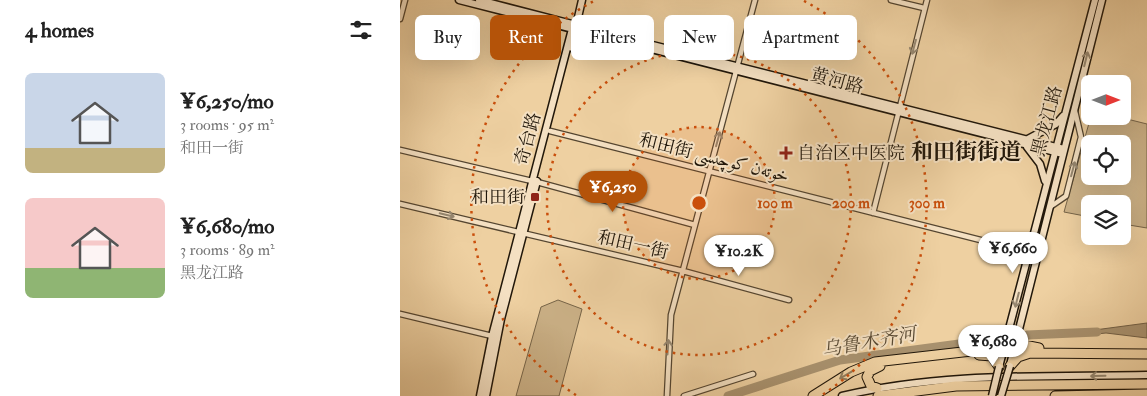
<!DOCTYPE html>
<meta charset="utf-8">
<style>
:root{--surface:#fff;--page:#f2f2f2;--text:#222;--muted:#767676;--accent:#b45309}
body{margin:0;font-family:"IM FELL Double Pica",Amiri,"Noto Serif SC",serif;background:var(--page);color:var(--text);height:100vh;display:flex;flex-direction:column;font-size:19px;white-space:nowrap}
*{box-sizing:border-box;margin:0}
p{font-size:16px;color:var(--muted)}
.icon{flex:none;width:28px;height:28px;fill:none;stroke:currentColor;stroke-width:2;stroke-linecap:round;stroke-linejoin:round}
.map{position:relative;flex:1;overflow:hidden}
.side{display:flex;flex-direction:column;background:var(--surface);width:400px}
.side>*{flex:none}
.guide{position:absolute;left:15px;top:15px;width:475px;height:45px;display:flex;gap:10px}
.needle{width:32px;rotate:90deg}
.fabs{position:absolute;left:681px;top:75px;display:grid;gap:10px}
.fabs a{display:grid;place-items:center;width:50px;height:50px;border-radius:8px;background:var(--surface);box-shadow:0 5px 20px #0002;font-size:25px}
.price{position:absolute;translate:-50% -42px;padding:0 11px;border-radius:18px;background:#fff;color:#222;font-size:16px;line-height:32px;filter:drop-shadow(0 1px 2px #0008)}
.price::after{content:'';position:absolute;left:50%;top:30px;width:15px;height:11px;margin-left:-8px;background:inherit;clip-path:polygon(0 0,100% 0,50% 100%)}
.price.current{background:var(--accent);color:#fff}
ul{padding:0;list-style:none}
li{display:flex;align-items:center;gap:15px;height:125px;padding:0 25px}
li span{display:grid;place-items:center;flex:none;width:140px;height:100px;border-radius:8px;color:#555}
li>.icon{margin-inline-start:auto}
span .icon{width:60px;height:60px;fill:#fffc;stroke-width:1}
li b{font-size:21px}
h2{display:flex;justify-content:space-between;align-items:center;height:60px;padding:0 25px;font-size:21px}
.pill{padding:0 18px;border-radius:8px;background:var(--surface);box-shadow:0 5px 20px #0002;font-size:18px;line-height:45px}
.pill.current{background:var(--accent);color:#fff}
main{display:flex;flex:1;min-height:0}
.map>svg:first-child{display:block}
.green{fill:#cbb187;stroke:#766448;fill-rule:evenodd}
.water{fill:#a8916e;stroke:#726046}
.lines{fill:none;stroke-linecap:round;stroke-linejoin:round}
.river{stroke:#a8916e;stroke-width:9}
.street-casing{stroke:#544530;stroke-width:7}
.secondary-casing{stroke:#21170a;stroke-width:9}
.highway-casing{stroke:#21170a;stroke-width:11}
.street{stroke:#f4e0c2;stroke-width:4.5}
.secondary{stroke:#f4e0c2;stroke-width:6}
.highway{stroke:#eed0a1;stroke-width:9}
.secondary-bridge-casing{stroke:#21170a;stroke-width:9;stroke-linecap:butt}
.secondary-bridge{stroke:#f4e0c2;stroke-width:6}
.oneway{stroke:#95866f}
.oneway2{stroke:#927d5d}
.ring{fill:none;stroke:#ca4f0c;stroke-width:2.5;stroke-dasharray:2.5 5}
.poi-dot{fill:#8f2418;stroke:#f4e0c2;stroke-width:2}
.labels{text-anchor:middle;dominant-baseline:central;stroke-width:4;stroke-linejoin:round;paint-order:stroke}
.street-label{font-size:18px;fill:#21170a;stroke:#f4e0c2}
.poi-label{font-size:18px;fill:#21170a;stroke:#f4e0c2;text-anchor:start}
.water-label{font-size:19px;font-style:italic;fill:#574832;stroke:#f4e0c2}
.district-label{font-size:22px;font-weight:bold;fill:#21170a;stroke:#f4e0c2}
.centre{fill:#ca4f0c;stroke:#f4e0c2;stroke-width:2.5}
.ring-label{font-size:15px;text-anchor:middle;font-weight:bold;fill:#ca4f0c;stroke:#f4e0c2;stroke-width:4;stroke-linejoin:round;paint-order:stroke}
</style>
<main>
<section class="side">
<h2>4 homes<svg class="icon" aria-label="filters" viewBox="0 0 24 24"><path d="M4 7h16M4 17h16"/><circle cx="9" cy="7" r="2"/><circle cx="15" cy="17" r="2"/></svg></h2>
<ul>
<li><span style="background:linear-gradient(#c9d6e8 75%,#c2b280 0)"><svg class="icon" aria-label="home" viewBox="0 0 24 24"><path d="M3 11l9-7 9 7M6 9v11h12V9"/></svg></span><div><b>¥6,250/mo</b><p>3 rooms · 95 m²</p><p>和田一街</p></div></li>
<li><span style="background:linear-gradient(#f6c9c9 70%,#8fb573 0)"><svg class="icon" aria-label="home" viewBox="0 0 24 24"><path d="M3 11l9-7 9 7M6 9v11h12V9"/></svg></span><div><b>¥6,680/mo</b><p>3 rooms · 89 m²</p><p>黑龙江路</p></div></li>
</ul>
</section>
<div class="map">
<svg width="747" height="396" viewBox="0 0 747 396">
<rect width="100%" height="100%" fill="#eed0a1"/>
<filter id="stains"><feTurbulence type="fractalNoise" baseFrequency=".004" numOctaves="4"/><feColorMatrix values="0 0 0 0 .2 0 0 0 0 .09 0 0 0 0 .02 0 0 0 .5 -.17"/></filter>
<radialGradient id="worn" r=".72"><stop offset=".6" stop-color="#630" stop-opacity="0"/><stop offset="1" stop-color="#630" stop-opacity=".3"/></radialGradient>
<path class="green" d="M691,116H715L747,124V228L723,224L722,204H690V217L664,212ZM690,144H722V176H690Z
M158,300L182,309L159,396H116L141,307Z"/>
<path class="water" d="M747,323V338L706,333L687,335V331Z"/>
<g class="lines">
<path class="river" d="M627,335L697,332
M328,396L440,360L589,340"/>
<defs>
<path id="street" d="M491,0L524,8
M0,19L5,0
M150,131L616,249
M0,150L132,181
M137,182L295,225
M0,204L283,271L389,300
M650,207L666,196L681,137L675,111
M473,213L527,0
M0,314L92,336
M267,396L271,315L355,0
M284,396L353,374"/>
<path id="secondary" d="M59,0L663,154
M79,0L176,25
M205,33L664,149
M172,48L176,26
M628,139L656,124L663,116
M627,147L640,164L645,181
M610,365L702,0
M599,367L695,0
M80,396L92,336L172,29L176,26L182,0
M86,396L101,319L137,181
M442,396C542,372 645,377 747,375"/>
<path id="highway" d="M619,333L624,345L639,348
M579,355L592,356L599,367
M610,366L618,357L630,353L747,354
M477,388L471,386L467,377L470,371L480,366
M413,396L451,372L475,362L589,349L603,341L608,334
M478,396L556,386L747,384
M655,396L747,394"/>
</defs>
<use href="#street" class="street-casing"/>
<use href="#secondary" class="secondary-casing"/>
<use href="#highway" class="highway-casing"/>
<use href="#street" class="street"/>
<use href="#secondary" class="secondary"/>
<use href="#highway" class="highway"/>
<defs>
<path id="secondary-bridge" d="M592,396L599,367
M601,396L610,366"/>
</defs>
<use href="#secondary-bridge" class="secondary-bridge-casing"/>
<use href="#secondary-bridge" class="secondary-bridge"/>
</g>
<defs><path id="oneway-shaft" d="M-6 0H5M1.5-3L5.5 0L1.5 3" fill="none" stroke-width="1.6" stroke-linecap="round" stroke-linejoin="round" transform="scale(1.25)"/></defs>
<g class="oneway">
<use href="#oneway-shaft" transform="translate(514 47) rotate(105)"/>
<use href="#oneway-shaft" transform="translate(686 59) rotate(-76)"/>
<use href="#oneway-shaft" transform="translate(318 139) rotate(-75)"/>
<use href="#oneway-shaft" transform="translate(673 169) rotate(-75)"/>
<use href="#oneway-shaft" transform="translate(47 215) rotate(13)"/>
<use href="#oneway-shaft" transform="translate(617 300) rotate(104)"/>
<use href="#oneway-shaft" transform="translate(268 347) rotate(-86)"/>
<use href="#oneway-shaft" transform="translate(698 376) rotate(179)"/>
</g>
<use class="oneway2" href="#oneway-shaft" transform="translate(446 375) rotate(149)"/>
<circle cx="299" cy="203" r="76" fill="#ca4f0c" fill-opacity=".12"/>
<g class="ring">
<circle cx="299" cy="203" r="76"/>
<circle cx="299" cy="203" r="152"/>
<path d="M176 395A228 228 0 0 1 194 1M404 1A228 228 0 0 1 422 395"/>
</g>
<g class="poi-dot">
<path d="M383.5 145.5h5v5h5v5h-5v5h-5v-5h-5v-5h5z"/>
<rect x="130" y="192" width="10" height="10" rx="2.5"/>
</g>
<g class="labels">
<g class="street-label">
<text transform="translate(437 81) rotate(15)">黄河路</text>
<text transform="translate(647 121) rotate(-75)">黑龙江路</text>
<text transform="translate(128 139) rotate(-75)">奇台路</text>
<text transform="translate(314 158) rotate(14)">和田街 خوتەن كوچىسى</text>
<text transform="translate(233 245) rotate(13)">和田一街</text>
</g>
<g class="poi-label">
<text x="397" y="153">自治区中医院</text>
<text x="125" y="197" text-anchor="end">和田街</text>
</g>
<g class="water-label">
<text transform="translate(469 342) rotate(-10)">乌鲁木齐河</text>
</g>
<g class="district-label">
<text x="566" y="152">和田街街道</text>
</g>
</g>
<circle cx="299" cy="203" r="8" class="centre"/>
<g class="ring-label">
<text x="375" y="208">100 m</text>
<text x="451" y="208">200 m</text>
<text x="527" y="208">300 m</text>
</g>
<rect width="100%" height="100%" filter="url(#stains)"/>
<rect width="100%" height="100%" fill="url(#worn)"/>
</svg>
<div class="fabs">
<a><svg class="needle" viewBox="-14 -14 28 28"><path d="M0-13l5 13h-10z" fill="#e53935"/><path d="M0 13l5-13h-10z" fill="#767676"/></svg></a>
<a><svg class="icon" aria-label="locate" viewBox="0 0 24 24"><circle cx="12" cy="12" r="6"/><path d="M12 2v4M12 18v4M2 12h4M18 12h4"/></svg></a>
<a><svg class="icon" aria-label="layers" viewBox="0 0 24 24"><path d="M12 4l9 5-9 5-9-5zM3 14l9 5 9-5"/></svg></a>
</div>
<b class="price current" style="left:213px;top:213px">¥6,250</b>
<b class="price" style="left:613px;top:274px">¥6,660</b>
<b class="price" style="left:339px;top:277px">¥10.2K</b>
<b class="price" style="left:593px;top:367px">¥6,680</b>
<div class="guide">
<a class="pill">Buy</a>
<a class="pill current">Rent</a>
<a class="pill">Filters</a>
<a class="pill">New</a>
<a class="pill">Apartment</a>
</div>
</div>
</main>
